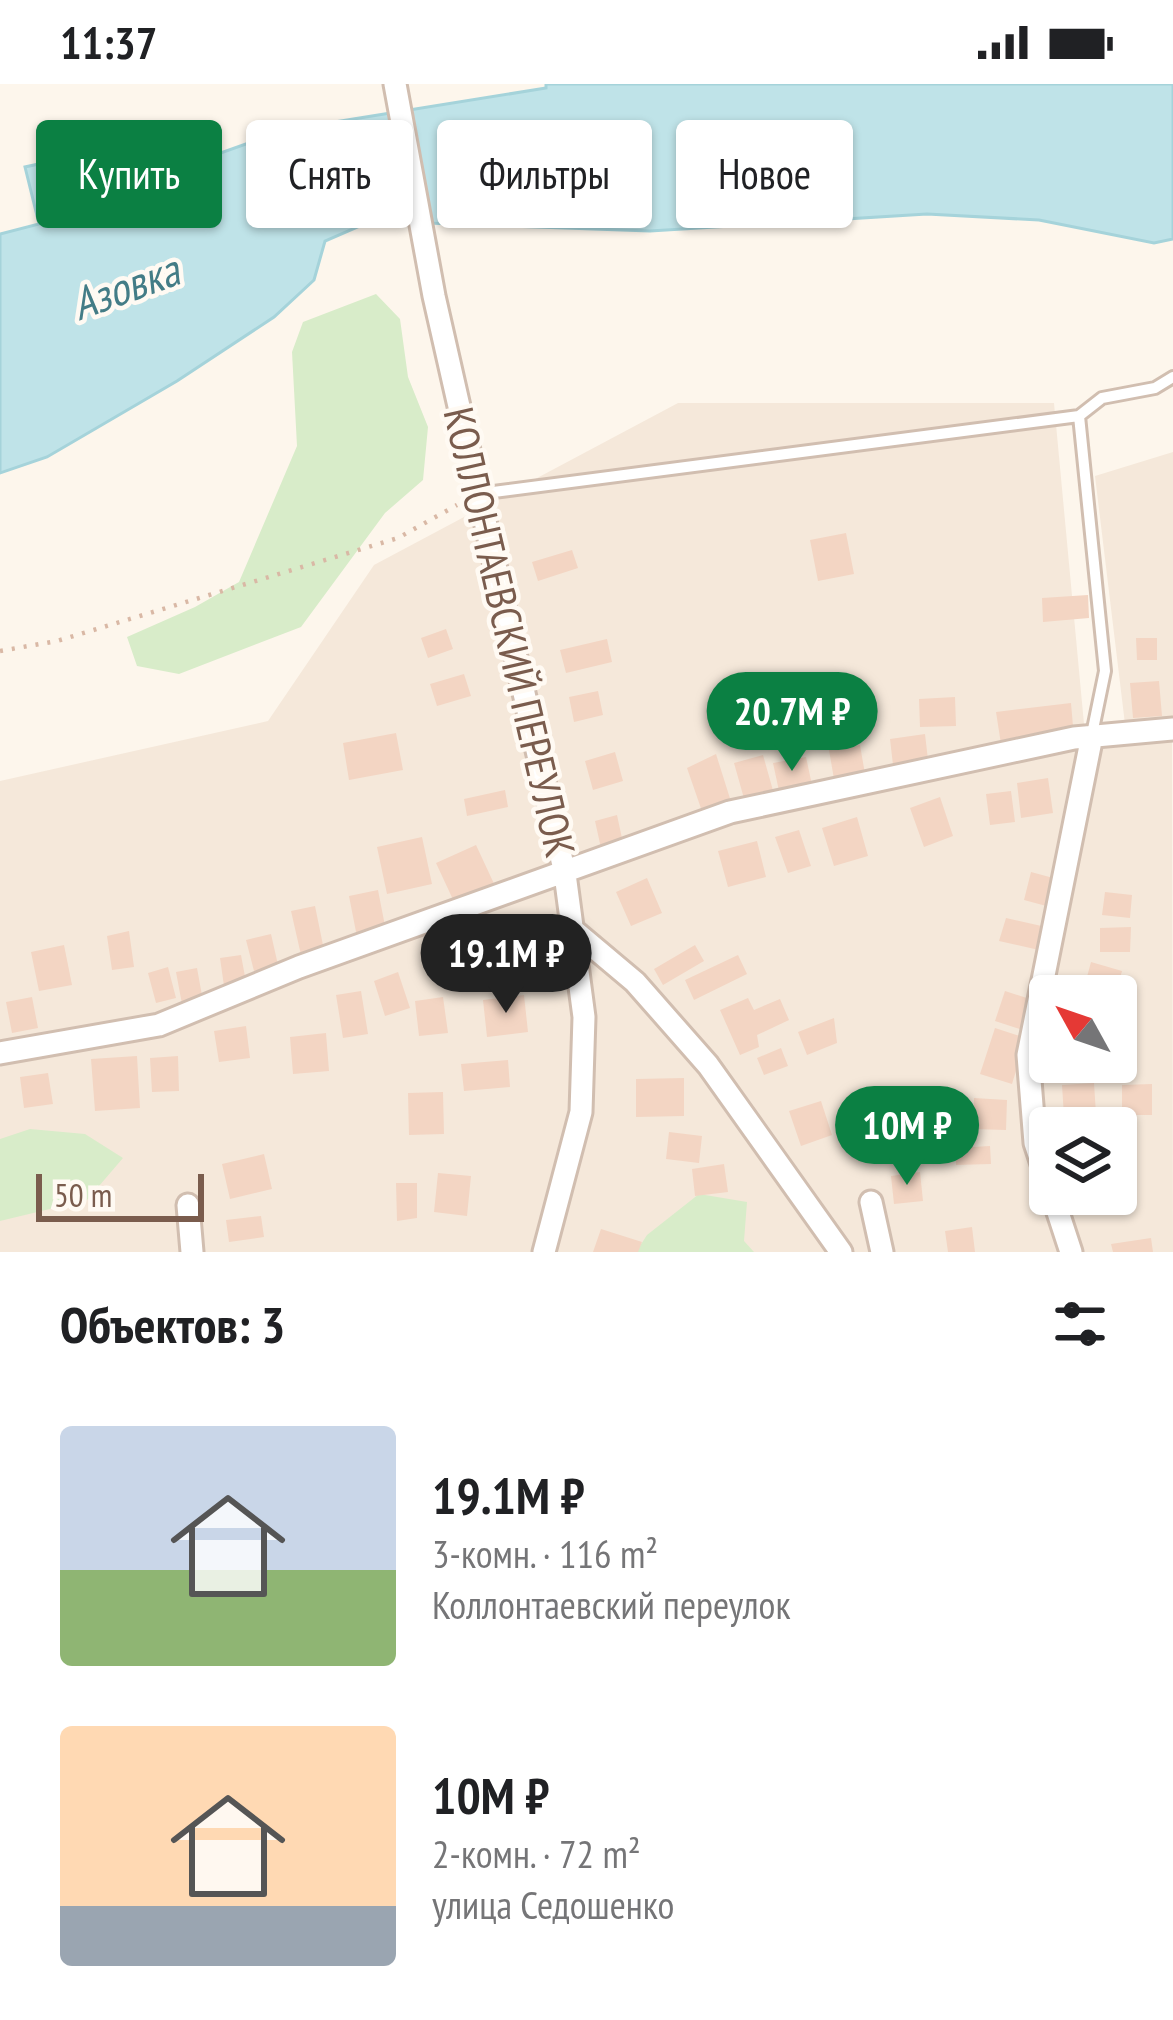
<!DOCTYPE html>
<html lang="ru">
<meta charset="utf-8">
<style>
:root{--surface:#fff;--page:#f2f2f2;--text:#202124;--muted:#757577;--accent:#0b8043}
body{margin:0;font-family:"PT Sans Narrow",sans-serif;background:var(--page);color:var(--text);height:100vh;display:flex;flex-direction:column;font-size:45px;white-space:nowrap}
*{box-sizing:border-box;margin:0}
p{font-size:39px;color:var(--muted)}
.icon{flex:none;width:66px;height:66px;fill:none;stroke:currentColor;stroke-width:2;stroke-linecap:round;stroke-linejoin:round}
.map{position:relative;height:1168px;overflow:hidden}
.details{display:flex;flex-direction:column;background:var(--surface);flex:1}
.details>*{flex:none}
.hud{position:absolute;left:36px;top:36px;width:1101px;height:108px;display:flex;gap:24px}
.needle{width:78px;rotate:310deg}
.fabs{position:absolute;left:1029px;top:891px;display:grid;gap:24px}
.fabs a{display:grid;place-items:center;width:108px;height:108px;border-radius:12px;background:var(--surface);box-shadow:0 3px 9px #0004;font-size:60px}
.scale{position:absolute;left:36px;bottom:30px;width:168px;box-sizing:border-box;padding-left:12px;border:6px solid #7a5c4d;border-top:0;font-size:33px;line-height:42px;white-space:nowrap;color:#7a5c4d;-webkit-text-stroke:9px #fffaf3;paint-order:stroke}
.price{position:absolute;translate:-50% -102px;padding:0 27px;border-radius:42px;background:var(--accent);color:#fff;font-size:39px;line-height:78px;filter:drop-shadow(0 3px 6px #0008)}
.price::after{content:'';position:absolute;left:50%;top:72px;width:36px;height:27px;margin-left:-18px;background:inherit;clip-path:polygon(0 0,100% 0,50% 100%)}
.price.on{background:#222;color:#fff}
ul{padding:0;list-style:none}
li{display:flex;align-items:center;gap:36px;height:300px;padding:0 60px}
li span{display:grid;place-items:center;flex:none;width:336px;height:240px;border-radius:12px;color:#555}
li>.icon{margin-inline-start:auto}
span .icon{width:144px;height:144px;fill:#fffc;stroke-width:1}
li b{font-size:51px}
h2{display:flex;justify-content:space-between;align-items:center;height:144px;padding:0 60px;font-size:51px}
.pill{padding:0 42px;border-radius:12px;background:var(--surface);box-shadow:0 3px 9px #0004;font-size:42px;line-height:108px}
.pill.on{background:var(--accent);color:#fff}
.status{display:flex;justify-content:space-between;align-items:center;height:84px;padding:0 60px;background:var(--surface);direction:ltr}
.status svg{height:33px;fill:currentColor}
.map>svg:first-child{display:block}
.residential{fill:#f5e8da;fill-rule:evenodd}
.green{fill:#d8ecc9}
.water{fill:#bfe3e8;stroke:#a5d3da;stroke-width:3}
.building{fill:#f3d5c3}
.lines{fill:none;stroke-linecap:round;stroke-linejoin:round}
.lane-casing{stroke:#d1beb0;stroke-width:16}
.street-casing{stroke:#d1beb0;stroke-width:27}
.path{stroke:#d9b8a5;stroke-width:4.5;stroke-dasharray:3 9;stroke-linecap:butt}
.lane{stroke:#fff;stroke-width:10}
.street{stroke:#fff;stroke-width:21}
.labels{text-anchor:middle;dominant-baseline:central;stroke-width:9;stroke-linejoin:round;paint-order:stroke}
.street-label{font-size:42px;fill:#7a5c4d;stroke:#fffaf3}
.water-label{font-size:45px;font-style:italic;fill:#437c86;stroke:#fffaf3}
</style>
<div class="status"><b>11:37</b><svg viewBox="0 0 49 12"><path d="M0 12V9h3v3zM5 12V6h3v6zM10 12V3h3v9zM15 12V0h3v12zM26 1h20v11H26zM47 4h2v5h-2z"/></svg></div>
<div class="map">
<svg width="1173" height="1168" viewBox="0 0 1173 1168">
<rect width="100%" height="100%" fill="#fdf6ec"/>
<path class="residential" d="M678,319H1054L1084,640L1172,657L1173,1168H0V697L268,637L374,481ZM1050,912H1116V978H1050ZM1050,1044H1116V1110H1050Z
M1173,368V635L1125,640L1095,392Z"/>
<path class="green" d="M376,210L400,235L408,293L428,343L423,396L385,429L301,543L179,590L137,582L127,553L195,523L239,498L297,362L292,268L303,238Z
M30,1045L85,1050L123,1074L87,1116L0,1137V1055Z
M699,1110L747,1118L744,1157L754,1168H636L647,1151Z"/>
<path class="water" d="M546,0H1173V155L1154,159L1039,136L927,130L650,147L371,137L325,157L314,196L274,233L177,297L47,373L0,389V150L39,140L25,83L98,67L114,107L285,46L546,4Z"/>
<path class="building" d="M846,449L854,490L818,497L810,456Z
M572,466L578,484L538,497L532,478Z
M1088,511L1089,534L1043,538L1042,514Z
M446,545L453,565L428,574L421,554Z
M1136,554H1157V576H1137Z
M607,555L612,578L566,589L560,566Z
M464,590L471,612L437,622L430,600Z
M1159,597L1162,632L1133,634L1130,599Z
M598,607L603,631L574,638L569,613Z
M955,613L956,642L920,643L919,615Z
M1071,619L1074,654L1001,660L996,628Z
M396,649L403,686L349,696L343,659Z
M925,650L928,676L893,681L890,655Z
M860,661L865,690L834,695L829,666Z
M615,668L623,697L593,706L585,677Z
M716,670L733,724L705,736L687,684Z
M763,671L774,710L745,718L734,679Z
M806,673L812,701L779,707L773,679Z
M1048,694L1053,729L1021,734L1017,699Z
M505,706L508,723L467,732L464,715Z
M1011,707L1015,738L990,741L986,710Z
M940,713L953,752L924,763L910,724Z
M617,731L623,759L601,764L595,737Z
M857,733L868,772L834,782L822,744Z
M799,746L811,782L788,789L775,753Z
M422,753L432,800L387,810L377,763Z
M757,757L766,793L728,803L718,767Z
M476,761L496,804L456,822L436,779Z
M1031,788L1057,795L1050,823L1024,816Z
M647,794L662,829L631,842L616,808Z
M378,806L386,847L357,853L349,812Z
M1105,808L1132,811L1130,834L1102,831Z
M315,822L324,866L301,871L291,827Z
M1006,834L1046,843L1039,866L999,857Z
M1131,843L1130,868H1100V844Z
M129,847L134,883L112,886L107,852Z
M271,850L278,881L254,887L246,856Z
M478,860L483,895L441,901L437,866Z
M64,861L72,901L39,907L31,868Z
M695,861L704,877L663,901L654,885Z
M533,863L535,895L498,898L496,865Z
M241,871L246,898L224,902L220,874Z
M738,871L747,890L694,916L685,896Z
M1091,878L1122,887L1115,912L1084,904Z
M168,883L176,914L156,919L148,889Z
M197,884L203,917L182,920L176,888Z
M398,888L410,924L385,932L374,897Z
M361,907L368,950L343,954L336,911Z
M1005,907L1036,917L1026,947L995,937Z
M524,911L528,948L487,953L483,916Z
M32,913L38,944L12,949L6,918Z
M443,913L448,949L419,952L415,917Z
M748,914L754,926L780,915L789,936L757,951L759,963L740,971L720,926Z
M834,934L837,959L807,971L798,948Z
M246,942L250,974L219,978L214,947Z
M995,944L1026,954L1012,1000L980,990Z
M326,949L329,987L293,990L290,953Z
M781,964L788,982L764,991L757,974Z
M137,972L140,1024L95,1027L91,975Z
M178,972L179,1007L152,1008L150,974Z
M508,976L510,1003L464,1007L461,980Z
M48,989L53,1020L24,1024L20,993Z
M684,994V1032L636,1033V995Z
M1094,999L1096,1030L1064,1032L1062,1001Z
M1152,1000V1031H1122V1001Z
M443,1008L444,1050L409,1051L408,1009Z
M974,1014L1007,1016L1006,1046L973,1045Z
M821,1017L832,1051L801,1062L789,1027Z
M669,1048L702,1052L699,1079L666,1075Z
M990,1062L991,1080L956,1081V1064Z
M264,1070L272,1105L230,1115L222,1080Z
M724,1080L728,1108L695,1112L692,1085Z
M920,1088L923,1117L894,1120L891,1092Z
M438,1089L471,1092L467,1132L434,1128Z
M396,1099H417V1134L397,1137Z
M261,1132L264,1153L229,1158L226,1136Z
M972,1143L975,1168H948L945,1147Z
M601,1145L642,1158L638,1168H593Z
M1151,1154L1153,1168H1113L1111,1160Z"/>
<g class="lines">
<defs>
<path id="lane" d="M1079,332L1105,587L1092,650
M478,410L1079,332L1102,314L1155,304L1173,293"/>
<path id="street" d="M395,0L434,212L565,790L584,933L581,1028L544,1168
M572,845L635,898L708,981L841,1168
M0,969L159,941L299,883L730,728L1074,654L1173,645
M1050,1104L1035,1059L1028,971L1092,652
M1052,1110L1071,1168
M871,1118L882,1168
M188,1121L192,1168"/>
</defs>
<use href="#lane" class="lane-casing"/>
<use href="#street" class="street-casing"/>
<path class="path" d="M0,567L57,557L398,454L457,421"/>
<use href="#lane" class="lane"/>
<use href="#street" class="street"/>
</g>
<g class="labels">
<g class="street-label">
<text transform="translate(510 548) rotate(77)">КОЛЛОНТАЕВСКИЙ ПЕРЕУЛОК</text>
</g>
<g class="water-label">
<text transform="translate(125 202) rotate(-20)">Азовка</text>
</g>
</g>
</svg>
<div class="fabs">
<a><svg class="needle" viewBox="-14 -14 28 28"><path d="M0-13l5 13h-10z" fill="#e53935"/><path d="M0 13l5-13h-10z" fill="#757577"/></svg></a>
<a><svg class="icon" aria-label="layers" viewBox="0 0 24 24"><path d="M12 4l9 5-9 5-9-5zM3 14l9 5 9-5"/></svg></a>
</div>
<div class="scale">50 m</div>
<b class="price" style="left:792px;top:690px">20.7M ₽</b>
<b class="price on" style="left:506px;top:932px">19.1M ₽</b>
<b class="price" style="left:907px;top:1104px">10M ₽</b>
<div class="hud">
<a class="pill on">Купить</a>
<a class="pill">Снять</a>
<a class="pill">Фильтры</a>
<a class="pill">Новое</a>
</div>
</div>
<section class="details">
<h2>Объектов: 3<svg class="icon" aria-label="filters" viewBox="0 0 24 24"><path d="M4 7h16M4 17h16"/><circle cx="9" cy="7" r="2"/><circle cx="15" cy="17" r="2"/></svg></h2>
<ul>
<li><span style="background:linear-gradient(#c9d6e8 60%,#8fb573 0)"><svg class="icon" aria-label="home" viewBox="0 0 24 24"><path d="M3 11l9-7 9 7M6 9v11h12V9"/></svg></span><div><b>19.1M ₽</b><p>3-комн. · 116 m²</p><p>Коллонтаевский переулок</p></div></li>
<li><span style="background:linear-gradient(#ffd9b3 75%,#9aa5b1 0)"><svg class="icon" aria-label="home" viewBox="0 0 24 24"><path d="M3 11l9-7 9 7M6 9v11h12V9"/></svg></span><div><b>10M ₽</b><p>2-комн. · 72 m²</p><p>улица Седошенко</p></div></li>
</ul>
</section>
